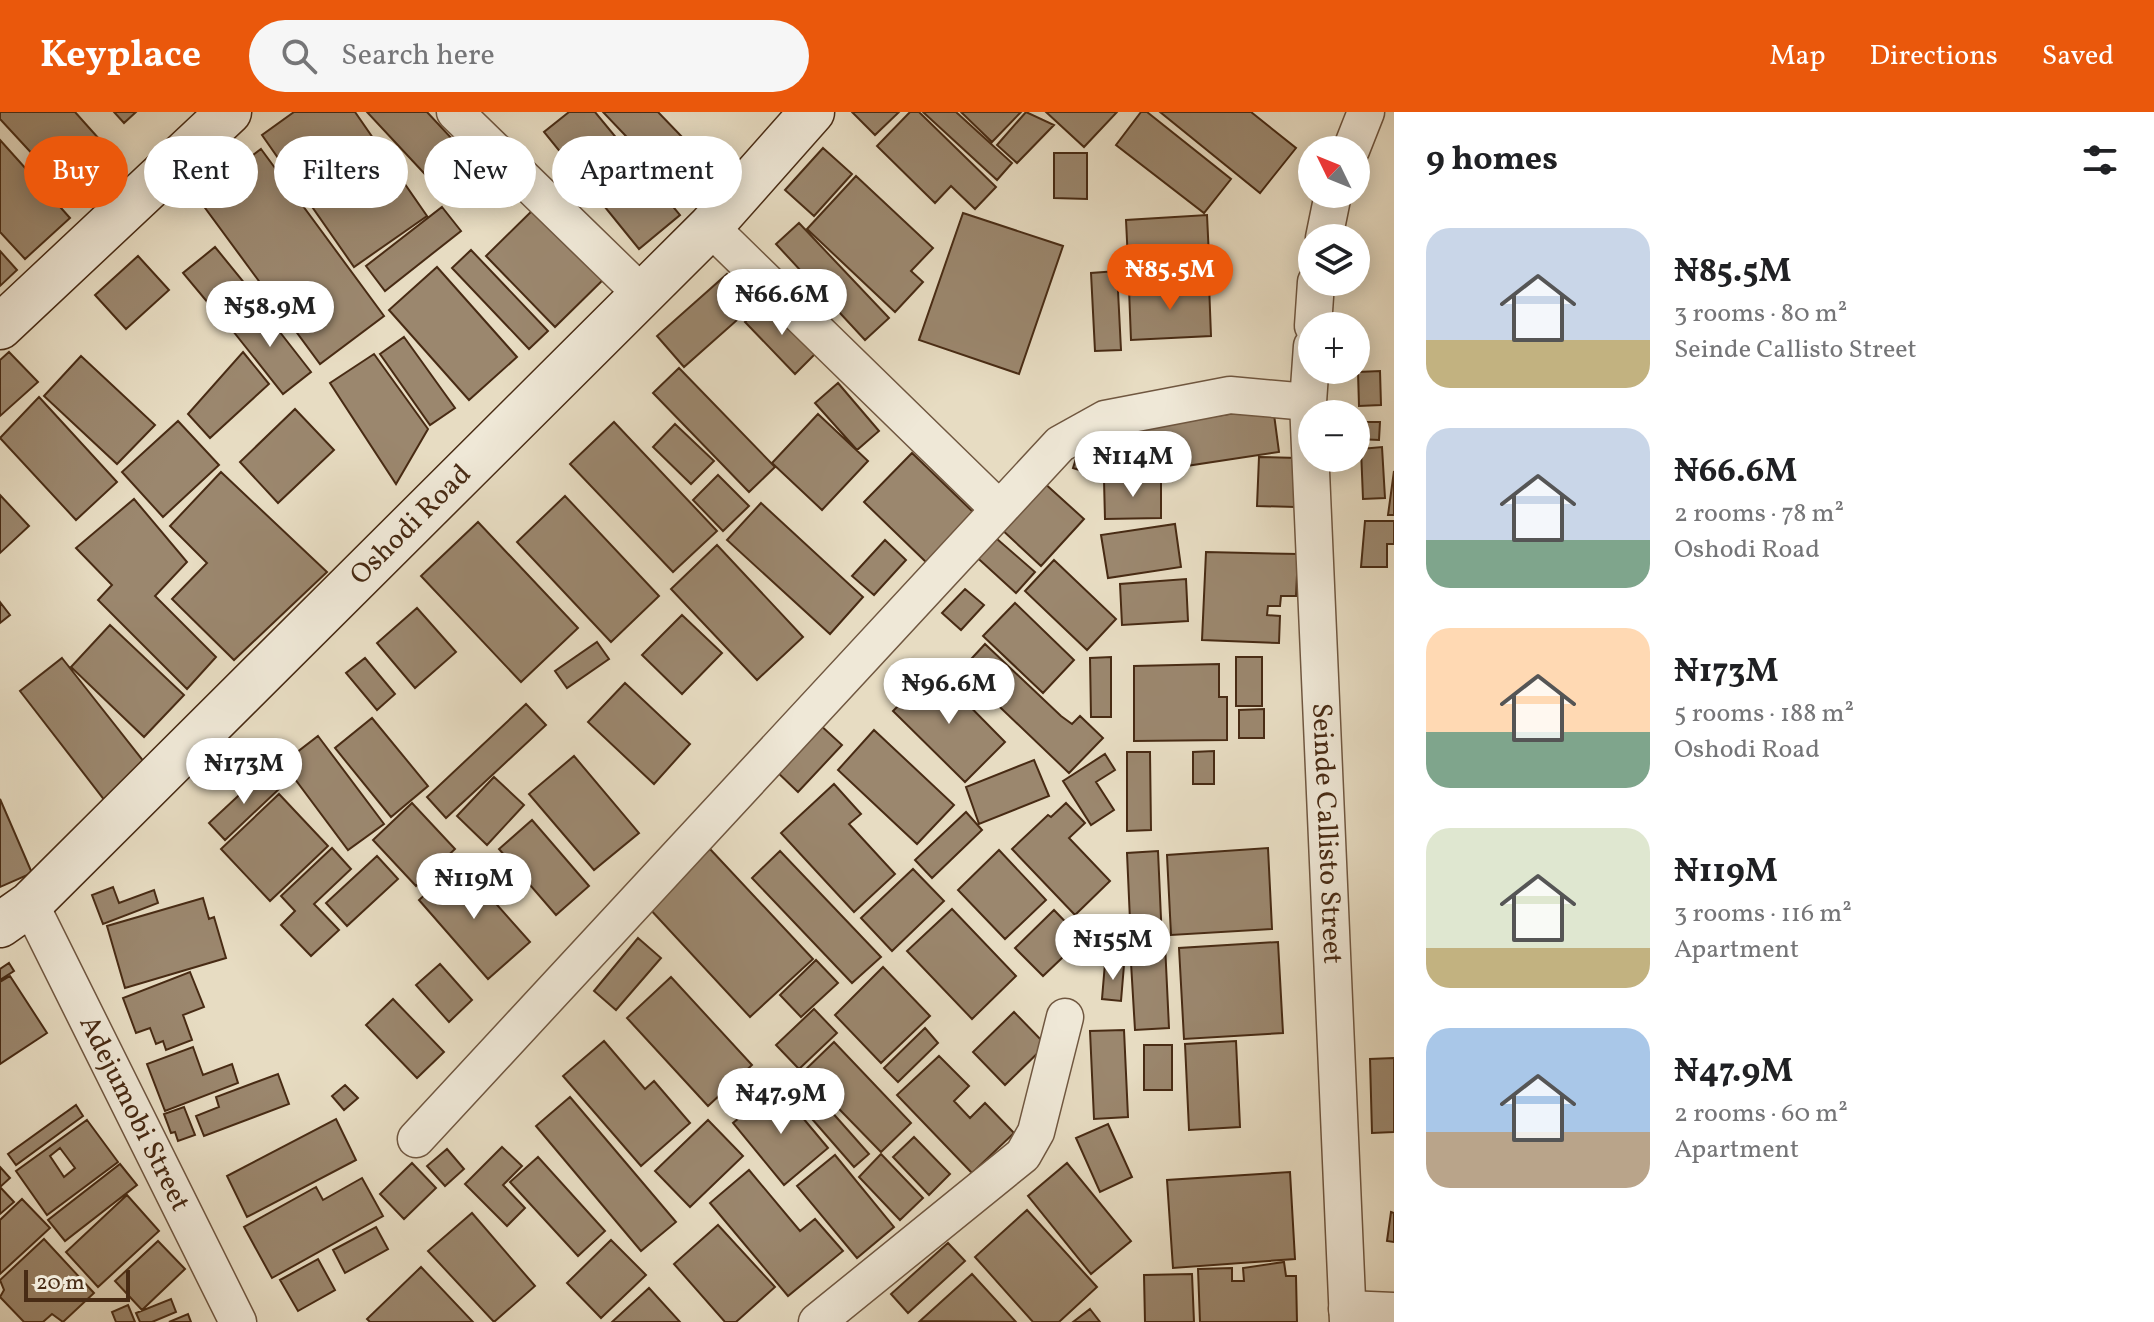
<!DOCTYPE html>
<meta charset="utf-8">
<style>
:root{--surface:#fff;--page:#f6f6f6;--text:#202124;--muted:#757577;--accent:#ea580c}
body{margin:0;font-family:Vollkorn,serif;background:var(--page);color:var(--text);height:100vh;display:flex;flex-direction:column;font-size:30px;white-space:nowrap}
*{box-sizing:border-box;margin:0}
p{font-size:26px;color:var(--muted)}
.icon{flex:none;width:44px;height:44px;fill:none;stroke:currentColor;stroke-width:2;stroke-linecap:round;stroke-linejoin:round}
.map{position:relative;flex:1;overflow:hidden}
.drawer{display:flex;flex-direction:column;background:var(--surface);width:760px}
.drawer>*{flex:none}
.guide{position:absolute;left:24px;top:24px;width:760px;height:72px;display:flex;gap:16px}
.needle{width:52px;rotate:313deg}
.tools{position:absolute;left:1298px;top:24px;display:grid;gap:16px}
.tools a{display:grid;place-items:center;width:72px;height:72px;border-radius:50%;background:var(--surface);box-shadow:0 4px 20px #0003;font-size:40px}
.scale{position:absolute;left:24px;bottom:20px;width:106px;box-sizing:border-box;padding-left:8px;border:4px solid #482b14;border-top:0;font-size:22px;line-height:28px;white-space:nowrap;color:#482b14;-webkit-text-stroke:6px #efe8d7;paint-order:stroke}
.price{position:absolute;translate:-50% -68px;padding:0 18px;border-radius:28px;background:#fff;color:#222;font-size:26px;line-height:52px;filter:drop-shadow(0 2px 4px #0008)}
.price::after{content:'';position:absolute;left:50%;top:48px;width:24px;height:18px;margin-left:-12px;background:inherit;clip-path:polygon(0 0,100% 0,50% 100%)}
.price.selected{background:var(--accent);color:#fff}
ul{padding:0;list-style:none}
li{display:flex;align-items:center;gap:24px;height:200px;padding:0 32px}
li span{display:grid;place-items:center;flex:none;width:224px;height:160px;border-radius:24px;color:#555}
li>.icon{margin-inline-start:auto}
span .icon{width:96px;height:96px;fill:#fffc;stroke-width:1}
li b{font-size:34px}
h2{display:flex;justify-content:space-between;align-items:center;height:96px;padding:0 32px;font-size:34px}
.tag{padding:0 28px;border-radius:36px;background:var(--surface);box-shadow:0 4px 20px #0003;font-size:28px;line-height:72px}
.tag.selected{background:var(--accent);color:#fff}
header{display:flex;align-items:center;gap:48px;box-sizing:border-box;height:112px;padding:0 40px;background:var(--accent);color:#fff}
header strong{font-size:38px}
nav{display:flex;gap:44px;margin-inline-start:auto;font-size:28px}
.search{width:560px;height:72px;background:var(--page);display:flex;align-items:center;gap:20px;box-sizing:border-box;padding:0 28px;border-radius:44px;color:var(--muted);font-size:30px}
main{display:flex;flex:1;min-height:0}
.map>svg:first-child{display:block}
.building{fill:#9b876e;stroke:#482b14;stroke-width:2;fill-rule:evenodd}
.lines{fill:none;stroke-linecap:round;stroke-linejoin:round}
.street-casing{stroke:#705740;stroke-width:39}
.secondary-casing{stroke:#482b14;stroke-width:47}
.street{stroke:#efe8d7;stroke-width:36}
.secondary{stroke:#efe8d7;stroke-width:44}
.labels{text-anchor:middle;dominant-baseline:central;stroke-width:6;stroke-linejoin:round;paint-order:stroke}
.street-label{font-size:28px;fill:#482b14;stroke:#efe8d7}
</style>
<header>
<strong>Keyplace</strong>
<div class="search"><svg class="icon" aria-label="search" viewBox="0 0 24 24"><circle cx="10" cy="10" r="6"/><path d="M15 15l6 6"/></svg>Search here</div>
<nav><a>Map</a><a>Directions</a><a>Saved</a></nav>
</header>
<main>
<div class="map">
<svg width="1394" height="1210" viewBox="0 0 1394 1210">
<rect width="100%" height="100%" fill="#e7dcc2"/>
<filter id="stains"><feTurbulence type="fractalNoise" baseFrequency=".0025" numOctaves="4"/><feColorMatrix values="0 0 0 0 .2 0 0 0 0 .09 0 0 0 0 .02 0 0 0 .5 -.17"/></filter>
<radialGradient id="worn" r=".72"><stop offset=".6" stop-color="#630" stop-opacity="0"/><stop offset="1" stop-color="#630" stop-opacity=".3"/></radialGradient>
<path class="building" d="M0,0H75L117,47L73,86L0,7Z
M114,0H136L124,11Z
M294,0H355L427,104L354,155L262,23Z
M367,0H427L482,59L450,89Z
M569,0H595L680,103L639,137L544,20Z
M603,0H658L711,55L682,83Z
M852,0H899L875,23Z
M910,0H919L996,75L975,97L951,74L935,91L877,34Z
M923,0H956L1012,51L997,68Z
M961,0H1021L992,30Z
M1026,0L1054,13L1017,51L997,33Z
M1046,0H1117L1084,35Z
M1141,0H1147L1231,67L1204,101L1116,33Z
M1160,0H1251L1296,36L1260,81Z
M0,28L70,106L25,147L0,120Z
M823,36L852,62L814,104L785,78Z
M261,37L384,204L320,252L197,85Z
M1054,41H1087V87L1054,86Z
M856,64L933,136L911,159L923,170L895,200L807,117Z
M541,90L611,160L555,215L486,144Z
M442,95L461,119L385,179L366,154Z
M963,101L1063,134L1019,262L919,228Z
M1207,103L1210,166L1129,170L1126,108Z
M799,111L889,206L865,228L776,132Z
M215,135L255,184L224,210L183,161Z
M471,138L548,219L529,237L452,156Z
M0,139L17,158L0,174Z
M138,144L169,178L126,217L95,183Z
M437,155L517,245L469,288L389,198Z
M1117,159L1121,238L1095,239L1091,161Z
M727,162L754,193L684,255L657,224Z
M1209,172L1211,224L1131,228L1129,177Z
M768,188L818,239L795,262L745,210Z
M258,192L311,260L283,282L229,214Z
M404,225L455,296L430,313L380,242Z
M9,240L38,270L0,304V248Z
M243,240L269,272L210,326L188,302Z
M374,242L428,317L396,372L330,271Z
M81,244L155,313L117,352L44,284Z
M679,256L775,355L749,380L653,281Z
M1380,259L1381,293L1359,294L1358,260Z
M838,271L879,319L857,338L815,291Z
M39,285L117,370L76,408L0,326Z
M1273,295L1279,340L1140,361L1133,317Z
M295,297L334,338L278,391L240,350Z
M818,302L868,349L822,398L772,351Z
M178,309L219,353L163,405L122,360Z
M614,310L717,419L673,460L570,352Z
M1357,310H1380L1379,328L1357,327Z
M675,312L714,349L691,372L653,335Z
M1082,328L1118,338L1109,367L1073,356Z
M1382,335L1385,386L1363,387L1361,337Z
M912,341L974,401L927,451L864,390Z
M1259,345L1298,346L1295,395L1257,394Z
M1394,359V403H1388Z
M221,360L327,460L234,548L172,487L207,451L170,414Z
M718,363L749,394L723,419L693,388Z
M1161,367V406L1105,407L1104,368Z
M1042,369L1084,407L1041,454L999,415Z
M0,383L29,414L0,441Z
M565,384L659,484L611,530L517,430Z
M134,387L187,450L155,484L216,545L187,577L98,488L112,473L76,436Z
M761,391L863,485L830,522L727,428Z
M1365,409H1394V432H1387V455H1361Z
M478,410L578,516L521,570L421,464Z
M1175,412L1181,455L1108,466L1101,423Z
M989,420L1035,460L1016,481L971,440Z
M885,428L906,448L874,483L852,464Z
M717,433L803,525L757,568L671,477Z
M1206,440L1298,442L1296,484H1281L1280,494H1268L1267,503L1280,504L1279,531L1202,528Z
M1054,448L1116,507L1087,538L1025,479Z
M1186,467L1188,509L1122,513L1120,472Z
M965,477L984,493L961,518L942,501Z
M0,490L10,503L0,511Z
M1015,491L1074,548L1043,581L983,524Z
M417,496L456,540L415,576L377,531Z
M682,503L722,541L682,582L642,543Z
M110,513L184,583L144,625L71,555Z
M597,530L609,547L567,576L555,559Z
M985,532L1061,604L1072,612L1080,604L1103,626L1069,661L961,558Z
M1111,545V605H1091L1090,546Z
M1236,545H1262V594H1236Z
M62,546L152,660L109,694L20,579Z
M365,546L395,582L377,598L346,561Z
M1219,552V585H1227V628L1134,629V554Z
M934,558L1005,630L965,670L893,599Z
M625,571L690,632L654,672L588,610Z
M526,592L546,613L446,706L427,685Z
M1264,597V626H1239V598Z
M372,606L428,674L391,705L335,636Z
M818,611L842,633L798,680L774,657Z
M874,618L954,693L917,732L838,658Z
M318,624L384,712L348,738L283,651Z
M1214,639V672H1193V640Z
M1127,640H1150L1151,718L1127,719Z
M1105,642L1115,658L1096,670L1114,698L1091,713L1063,669Z
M574,644L639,721L594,758L529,682Z
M1034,648L1049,684L979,712L966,675Z
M263,661L279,677L225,728L209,711Z
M494,665L524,693L487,733L457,704Z
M834,672L861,702L849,712L895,762L854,800L781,721Z
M279,682L328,734L270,789L221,737Z
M0,687L32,761L0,775Z
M412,691L455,737L416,774L373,728Z
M1066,691L1085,711L1069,726L1110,769L1075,803L1012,737L1048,703L1051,705Z
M966,700L982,718L932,766L915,748Z
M532,708L589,774L556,803L499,737Z
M332,736L351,757L314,792L339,818L311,844L281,813L295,799L281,784Z
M1268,736L1272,817L1171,823L1167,743Z
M710,737L813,847L750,905L648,795Z
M999,738L1046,788L1005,827L958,778Z
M780,739L881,845L852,871L752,766Z
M1158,739L1162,829L1131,831L1127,741Z
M377,744L398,767L347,814L326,791Z
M460,751L530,830L488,867L419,788Z
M913,757L944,789L892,839L861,806Z
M113,775L119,791L154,778L158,791L103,812L92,783Z
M203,786L209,807L214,805L226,846L125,876L107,814Z
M952,797L1016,864L972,907L907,839Z
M1054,798L1082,827L1043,864L1015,836Z
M638,826L661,846L616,898L594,879Z
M1278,830L1283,921L1184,927L1179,836Z
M1165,832L1169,916L1135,918L1130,834Z
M816,848L838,871L801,905L780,883Z
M9,851L14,859L0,868V857Z
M1105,851L1124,853L1121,889L1102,887Z
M440,852L472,888L449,910L416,873Z
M883,855L930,904L881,951L835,903Z
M190,860L204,895L183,903L192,928L166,938L163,929L156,932L150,916L136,921L123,886Z
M10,864L47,921L0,952V870Z
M671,865L752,953L708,994L627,906Z
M393,887L444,940L417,966L366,913Z
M814,897L837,921L799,957L776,933Z
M1014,900L1046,933L1005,973L973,940Z
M925,916L938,931L898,970L884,956Z
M1124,918L1128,1005L1094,1007L1090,919Z
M604,929L645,977L654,969L690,1011L641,1054L563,964Z
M1236,929L1240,1015L1189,1018L1185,932Z
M834,930L911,1011L881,1040L803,960Z
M1144,933H1172V978H1144Z
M193,935L203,963L232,952L238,971L165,999L147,952Z
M939,944L969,974L954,989L970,1006L985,991L1014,1021L972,1061L897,983Z
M1394,946V1020L1372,1021L1370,947Z
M278,962L289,992L204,1024L196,1004L219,995L216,985Z
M799,963L869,1042L854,1055L785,976Z
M345,973L358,986L344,998L332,984Z
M777,975L828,1036L784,1073L733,1011Z
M570,985L676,1110L641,1139L536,1014Z
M76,993L83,1004L16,1053L8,1042Z
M184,995L195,1023L178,1029L175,1020L171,1021L164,1002Z
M336,1007L356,1048L247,1105L227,1064Z
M87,1008L118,1050L47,1103L16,1059ZM60,1036L75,1056L64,1065L50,1044Z
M708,1008L743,1044L690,1095L655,1059Z
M1108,1012L1132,1065L1100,1080L1076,1026Z
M914,1025L950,1062L929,1083L893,1045Z
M502,1035L522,1054L503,1073L525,1096L507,1114L465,1072Z
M447,1037L464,1057L445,1074L427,1054Z
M881,1042L923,1086L900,1108L859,1065Z
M835,1043L894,1115L857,1146L797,1074Z
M538,1045L605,1119L578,1144L510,1070Z
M412,1051L436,1076L404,1107L380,1082Z
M1067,1051L1131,1129L1091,1162L1028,1084Z
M120,1052L137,1073L65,1129L48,1108Z
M0,1055L10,1066L0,1075L14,1090L0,1102Z
M749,1058L800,1119L815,1107L843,1139L788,1184L710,1091Z
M1290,1060L1295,1147L1173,1156L1167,1068Z
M362,1066L383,1104L272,1166L244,1115L316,1075L323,1088Z
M127,1083L159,1119L98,1175L66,1140Z
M22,1087L50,1116L0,1162V1108Z
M1027,1098L1097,1175L1059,1210H1033L975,1145Z
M1391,1100L1394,1101V1130L1387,1129Z
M472,1101L535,1174L494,1210L428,1139Z
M718,1113L775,1175L736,1210H725L674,1152Z
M376,1115L388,1137L345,1161L333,1138Z
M44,1127L94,1181L63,1210L52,1202L43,1210H24L0,1185L4,1178L0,1168Z
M611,1128L646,1163L601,1206L567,1171Z
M158,1129L185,1157L142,1198L115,1169Z
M948,1131L965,1149L908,1201L891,1182Z
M318,1147L335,1178L298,1199L280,1168Z
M1284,1150L1286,1164H1296L1297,1210H1200L1198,1157L1232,1156V1169H1244L1243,1156Z
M421,1155L473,1210H370L367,1207Z
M972,1162L1016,1210L920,1209Z
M1192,1162L1194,1210H1145L1144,1163Z
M649,1176L680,1210H612Z
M171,1187L176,1200L152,1210H140L136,1201Z
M128,1193L135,1210H116L112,1200Z
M1090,1197L1100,1210H1073Z
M188,1202L191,1210H169Z"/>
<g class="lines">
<defs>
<g id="street">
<path d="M455,0L641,181"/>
<path d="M1351,38L1366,0"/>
<path d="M710,115L998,396"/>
<path d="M1324,126L1333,82"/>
<path d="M1313,214L1316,170"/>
<path id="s1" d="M1312,234L1308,290L1348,1210"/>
<path id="s2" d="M30,792L238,1210"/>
<path d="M416,1027L1060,332L1105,307L1230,283L1308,290"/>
<path d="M1347,1197L1394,1199"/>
<path d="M817,1210L1023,1043L1036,1020L1065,905"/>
</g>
<g id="secondary">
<path d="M0,215L229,0"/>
<path id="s3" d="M0,813L30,792L710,115L812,0"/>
</g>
</defs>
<use href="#street" class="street-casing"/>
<use href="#secondary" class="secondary-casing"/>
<use href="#street" class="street"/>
<use href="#secondary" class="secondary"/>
</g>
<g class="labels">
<g class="street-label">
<text stroke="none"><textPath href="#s3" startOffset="574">Oshodi Road</textPath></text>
<text stroke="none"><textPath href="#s1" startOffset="488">Seinde Callisto Street</textPath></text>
<text stroke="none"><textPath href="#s2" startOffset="234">Adejumobi Street</textPath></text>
</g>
</g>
<rect width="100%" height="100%" filter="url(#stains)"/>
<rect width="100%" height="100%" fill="url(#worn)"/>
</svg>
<div class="tools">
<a><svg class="needle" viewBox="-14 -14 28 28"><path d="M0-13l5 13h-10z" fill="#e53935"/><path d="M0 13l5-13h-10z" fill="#757577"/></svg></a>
<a><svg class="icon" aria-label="layers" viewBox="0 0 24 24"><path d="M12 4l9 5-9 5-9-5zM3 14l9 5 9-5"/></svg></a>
<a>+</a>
<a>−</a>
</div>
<div class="scale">20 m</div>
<b class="price selected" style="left:1170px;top:200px">₦85.5M</b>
<b class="price" style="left:782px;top:225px">₦66.6M</b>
<b class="price" style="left:270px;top:237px">₦58.9M</b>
<b class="price" style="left:1133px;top:387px">₦114M</b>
<b class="price" style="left:949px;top:614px">₦96.6M</b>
<b class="price" style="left:244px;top:694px">₦173M</b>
<b class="price" style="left:474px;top:809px">₦119M</b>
<b class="price" style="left:1113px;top:870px">₦155M</b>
<b class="price" style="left:781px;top:1024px">₦47.9M</b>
<div class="guide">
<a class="tag selected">Buy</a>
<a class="tag">Rent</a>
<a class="tag">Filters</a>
<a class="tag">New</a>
<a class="tag">Apartment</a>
</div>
</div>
<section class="drawer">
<h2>9 homes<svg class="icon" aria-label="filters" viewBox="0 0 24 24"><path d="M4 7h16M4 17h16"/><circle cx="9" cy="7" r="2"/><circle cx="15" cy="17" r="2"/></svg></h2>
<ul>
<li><span style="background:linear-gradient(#c9d6e8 70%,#c2b280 0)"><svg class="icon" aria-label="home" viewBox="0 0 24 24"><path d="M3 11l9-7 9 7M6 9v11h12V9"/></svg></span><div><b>₦85.5M</b><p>3 rooms · 80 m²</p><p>Seinde Callisto Street</p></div></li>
<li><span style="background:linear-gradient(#c9d6e8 70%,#7fa58c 0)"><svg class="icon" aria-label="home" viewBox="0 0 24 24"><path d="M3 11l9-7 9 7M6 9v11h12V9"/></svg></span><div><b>₦66.6M</b><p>2 rooms · 78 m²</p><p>Oshodi Road</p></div></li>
<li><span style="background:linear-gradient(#ffd9b3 65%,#7fa58c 0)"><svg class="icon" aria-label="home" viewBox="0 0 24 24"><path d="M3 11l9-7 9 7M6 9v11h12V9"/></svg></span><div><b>₦173M</b><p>5 rooms · 188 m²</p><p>Oshodi Road</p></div></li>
<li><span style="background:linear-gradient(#dfe7d0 75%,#c2b280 0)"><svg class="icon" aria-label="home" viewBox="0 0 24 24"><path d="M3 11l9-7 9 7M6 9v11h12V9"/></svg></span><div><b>₦119M</b><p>3 rooms · 116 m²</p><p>Apartment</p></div></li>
<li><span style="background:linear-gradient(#a9c7e8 65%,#b9a48a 0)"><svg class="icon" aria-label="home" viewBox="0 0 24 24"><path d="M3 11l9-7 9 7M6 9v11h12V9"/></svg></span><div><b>₦47.9M</b><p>2 rooms · 60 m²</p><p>Apartment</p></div></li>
</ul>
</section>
</main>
